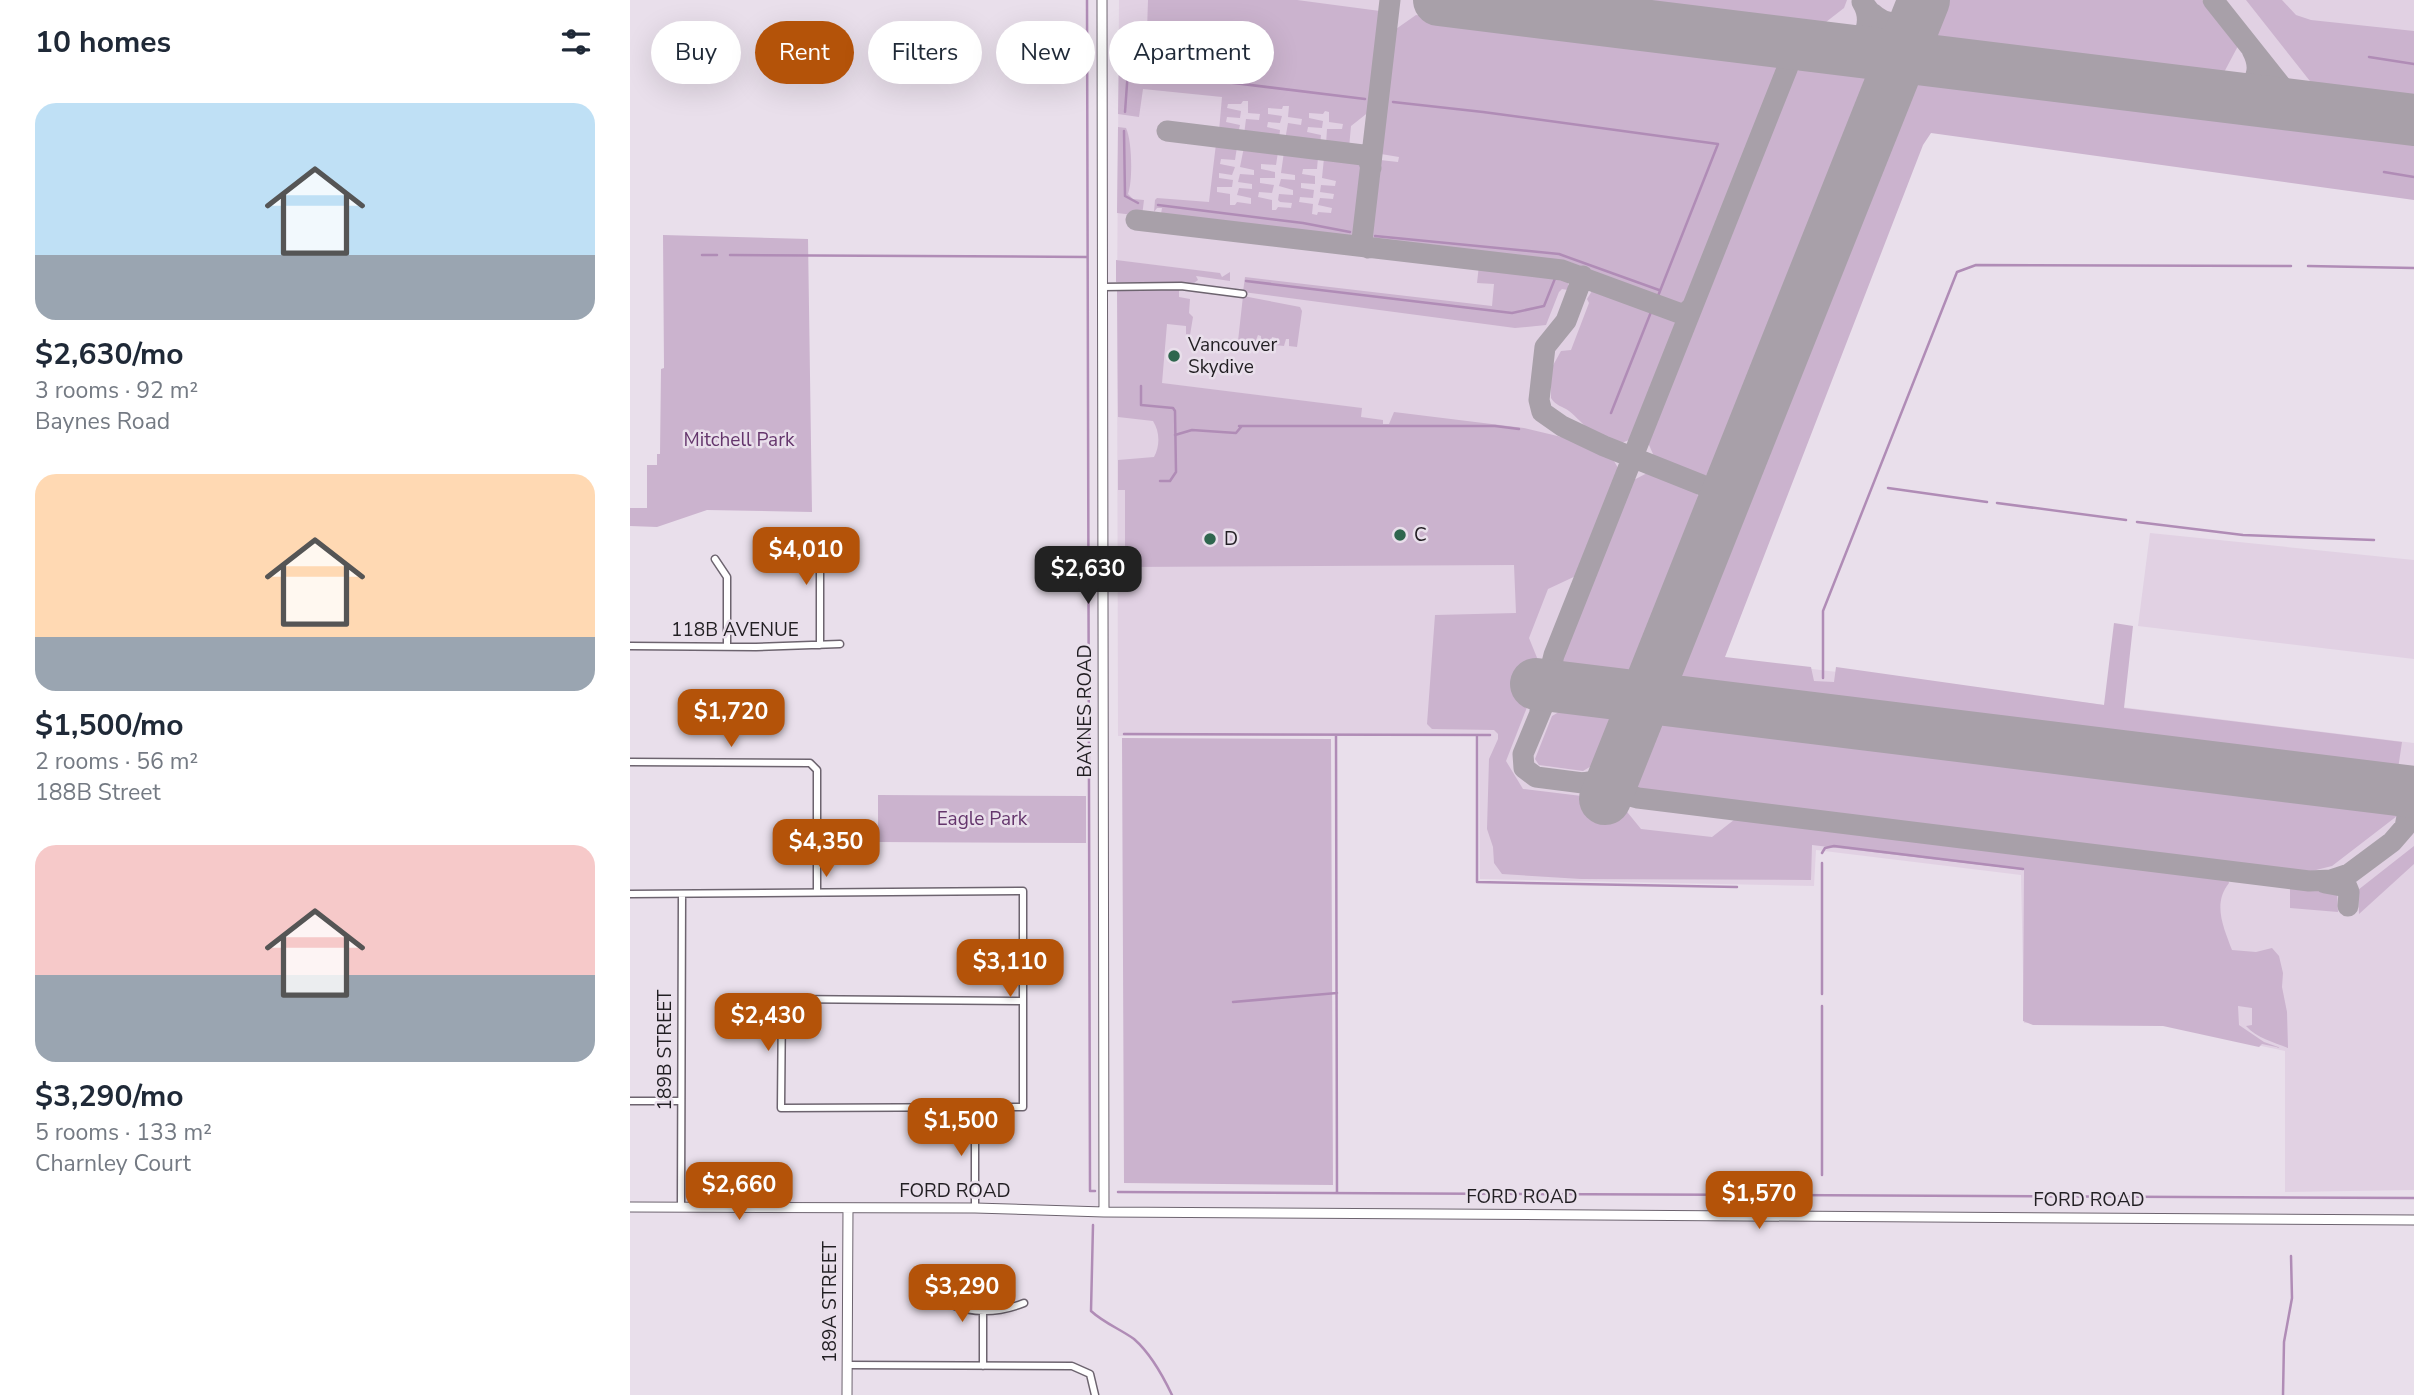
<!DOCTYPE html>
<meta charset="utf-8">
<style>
:root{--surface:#fff;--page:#f6f6f7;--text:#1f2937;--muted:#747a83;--accent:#b45309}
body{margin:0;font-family:"Nunito Sans",sans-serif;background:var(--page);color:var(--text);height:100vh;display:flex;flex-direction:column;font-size:26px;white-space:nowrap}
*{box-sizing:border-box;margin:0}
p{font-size:23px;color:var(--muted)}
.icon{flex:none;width:38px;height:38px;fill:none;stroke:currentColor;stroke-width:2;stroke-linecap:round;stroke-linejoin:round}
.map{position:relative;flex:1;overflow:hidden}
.sheet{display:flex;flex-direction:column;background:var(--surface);width:630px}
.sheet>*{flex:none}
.banner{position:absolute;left:21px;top:21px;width:665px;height:63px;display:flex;gap:14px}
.price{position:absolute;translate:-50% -60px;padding:0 16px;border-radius:14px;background:var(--accent);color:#fff;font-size:23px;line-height:46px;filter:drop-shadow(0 2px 4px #0008)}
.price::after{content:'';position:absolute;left:50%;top:42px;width:21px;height:16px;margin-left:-10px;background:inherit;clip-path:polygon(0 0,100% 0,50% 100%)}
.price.active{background:#222;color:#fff}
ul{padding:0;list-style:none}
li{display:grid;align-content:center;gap:14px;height:371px;padding:0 35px}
li span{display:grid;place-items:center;height:217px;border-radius:21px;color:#555}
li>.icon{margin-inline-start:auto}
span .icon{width:126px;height:126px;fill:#fffc;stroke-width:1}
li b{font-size:30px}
h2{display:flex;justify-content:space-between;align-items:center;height:84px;padding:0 35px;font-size:30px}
.pill{padding:0 24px;border-radius:32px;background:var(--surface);box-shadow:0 7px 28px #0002;font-size:24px;line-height:63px}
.pill.active{background:var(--accent);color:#fff}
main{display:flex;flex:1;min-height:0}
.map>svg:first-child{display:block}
.built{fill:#e1d1e3}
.green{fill:#cbb3ce}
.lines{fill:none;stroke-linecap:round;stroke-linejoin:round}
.stream{stroke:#b08cb6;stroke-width:2.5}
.taxiway{stroke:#a8a0a9;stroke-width:21}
.runway{stroke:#a8a0a9;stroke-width:52}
.street-casing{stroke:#6d646f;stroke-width:9}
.secondary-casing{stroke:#6d646f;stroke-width:11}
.street{stroke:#fff;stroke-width:6}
.secondary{stroke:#fff;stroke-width:9}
.poi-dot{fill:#2f664e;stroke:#e9dfeb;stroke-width:2.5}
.labels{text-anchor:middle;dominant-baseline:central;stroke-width:5;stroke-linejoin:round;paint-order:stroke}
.poi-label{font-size:19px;fill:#221f23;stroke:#e9dfeb;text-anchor:start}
.park-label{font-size:19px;fill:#64356c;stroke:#e9dfeb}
.street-label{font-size:19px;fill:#221f23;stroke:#e9dfeb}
</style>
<main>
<section class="sheet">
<h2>10 homes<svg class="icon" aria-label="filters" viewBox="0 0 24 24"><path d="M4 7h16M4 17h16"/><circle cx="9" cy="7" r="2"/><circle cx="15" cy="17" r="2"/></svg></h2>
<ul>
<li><span style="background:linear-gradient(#bfe0f5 70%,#9aa5b1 0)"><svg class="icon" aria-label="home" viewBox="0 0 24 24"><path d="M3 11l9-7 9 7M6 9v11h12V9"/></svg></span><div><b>$2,630/mo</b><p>3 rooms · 92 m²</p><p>Baynes Road</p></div></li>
<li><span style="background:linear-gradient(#ffd9b3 75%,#9aa5b1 0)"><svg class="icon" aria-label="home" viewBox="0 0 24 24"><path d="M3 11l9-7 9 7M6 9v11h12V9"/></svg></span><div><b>$1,500/mo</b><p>2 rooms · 56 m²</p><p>188B Street</p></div></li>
<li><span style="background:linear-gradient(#f6c9c9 60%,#9aa5b1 0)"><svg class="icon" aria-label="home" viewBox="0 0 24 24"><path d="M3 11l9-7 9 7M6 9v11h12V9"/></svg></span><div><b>$3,290/mo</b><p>5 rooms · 133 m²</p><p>Charnley Court</p></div></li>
</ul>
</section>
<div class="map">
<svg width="1784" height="1395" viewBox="0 0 1784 1395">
<rect width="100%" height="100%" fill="#e9dfeb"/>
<path class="built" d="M489,0H1784V199L1296,131L1094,658L1784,743V1190L1655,1192V1051L1533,1025L1394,1023L1391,875L1186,850L1184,886L850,879L849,736H488L487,301Z
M1520,533L1784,560V659L1508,626Z"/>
<path class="green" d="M518,0H667L750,11V29L740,111L721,126L719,148L696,145L697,129H712L713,124L699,122V112L695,111L693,114L679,113V118L693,121L692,128L678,127L677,132L691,135L690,144L655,140L658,123L671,125L672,119L658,117L659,106H653L652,109L638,108V114L652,116L650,123L638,122L637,127L650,130L649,139L614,135L616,119L629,120L630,114L618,113V101H613L611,104H598L597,108L611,111L610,118L597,117L596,122L610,125L608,134L589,131L592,97L513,89L509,117L488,114L489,52L492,62H516Z
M954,0H1217L1214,8L1187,29Z
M1308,0H1572L1608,46L1591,78L1291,41Z
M1616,0H1652L1666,15L1681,20L1784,31V102L1687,90Z
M786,15L1144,59L1150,73L1057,306H1044L940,267L841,256V251L742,240L750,160L768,162L769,157L751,154L766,29Z
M1179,63L1242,71L1247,81L1093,468L1069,478L1026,461L1016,438L1159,77Z
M1285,76L1784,137V200L1301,133L1293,145L1095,657L1181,667L1184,681L1204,682L1206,667L1474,705L1484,623L1503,626L1494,708L1772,742L1767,776L1035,686L1275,84Z
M488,127L496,128C502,140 503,181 498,194L503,199L514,200L512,216L487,213Z
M586,144L607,147L605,160L591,159L590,164L605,167L602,175L589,173V178L603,180L602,187H587V192L600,194V205H605L607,202L621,204V198L607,195L609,188L622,189V184L608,182L610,174L624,175V170L610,167L614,147L648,152L646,165L631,164V169L645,172V178H630V183L644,185L642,193L629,192L628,197L642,200V210H646L648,207L661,208L662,203L650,202L648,200L649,194L663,195V190L649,186L651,179L665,180V175L651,173L654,152L688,157L687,169H673L672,174L685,176V184L671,183V188L684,190L683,198L670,197L669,202L683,204L682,214L687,215L688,212L701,213L702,208L688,205L690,198L703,199L704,194L690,192L691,185L705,186L706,181L692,178L694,158L732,162L733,164L724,234L721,237L531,214L532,208H527L524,212L525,200L527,198L579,202Z
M33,235L178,239L182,512L77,510L27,527L0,526V508H17V465H27V454H30L31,369L34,368Z
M486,260L590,273L592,277L600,272V281L566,276L568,280L564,283L486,282Z
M849,265L931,274L938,275V290L932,289L929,292L916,325L885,328L613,292L615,277L862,306L864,284L847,283Z
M965,286L1038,313L1049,323L1006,435C977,459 959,427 939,411C932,406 926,406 921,398V369L931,351L941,350L959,303L957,299Z
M549,289V297L560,299L559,313L563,317L560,335L556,334V326L537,324L532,383L732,408L731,417L753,420V424H759L764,412L894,428L940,439L973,450L984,461L991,473L950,574L918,589L899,638L912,670H904L901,697L876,761L893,789L960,797L986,808L989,802L1011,829L1082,837L1109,816L1597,876L1599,883C1582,904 1594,928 1602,950L1626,952L1642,948L1649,956L1653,973L1652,987L1657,1012L1658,1048C1643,1042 1627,1038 1616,1026L1622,1025V1008L1608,1006L1609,1025L1634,1042L1651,1048L1632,1044L1629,1047L1533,1026L1403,1025L1393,1021L1394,870L1182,845L1181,880L951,879L872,874L864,863L863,847L857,829L859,759L868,739V734L864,730L802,729L797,724L805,615L886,613L884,565L495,567V490H488V460L524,457C530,446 530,432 523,421L488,417L487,290Z
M613,296L670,307L672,311L667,347L659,346V339H656L654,346L645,345L646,338L642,337L641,345L631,343V336L628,335L625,343L608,341Z
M1021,471L1065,489L1075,512L1007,683L939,673L929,655L998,483Z
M946,702L997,708L978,756L953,771L909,765L905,759L922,716Z
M1025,711L1762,802L1767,816L1702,866L1670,874L1011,793L1000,775Z
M492,738L701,739L703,1185L494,1183Z
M248,795L456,796V843L248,842Z
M1784,846V864L1729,914L1728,890Z
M1663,884L1707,889L1708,912L1660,908V888Z"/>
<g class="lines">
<path class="stream" d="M457,0L460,1191H465
M1739,57L1784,64
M763,102L853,112L1088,144L1028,296
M495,112L498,70L735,99
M494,131L495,196L508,203
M1754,172L1784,177
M528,205L673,223L720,232
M745,236L929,254L1029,290
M72,255H87
M100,255L457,257
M1678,266L1784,268
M616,281L882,313L914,306L926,276
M511,386V405L543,408L545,411L546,472L540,481H530
M981,413L1021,312
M609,426H865L889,429
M545,435L562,430L606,433L611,427
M1258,488L1357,502
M1367,503L1496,520
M1507,522L1613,535L1744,540
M1193,678V611L1327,272L1346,265L1661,266
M494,734L860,735
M706,735L707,1193
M847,736V882L1107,887
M1192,853L1195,848L1204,846L1393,869
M1192,994V863
M603,1002L707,993
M1192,1175V1006
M488,1192L1784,1198
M463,1225L461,1311C474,1323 490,1329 504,1339C520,1353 533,1376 542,1395
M1653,1395L1654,1342L1662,1298L1661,1256"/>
<path class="taxiway" d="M1583,0L1657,93L1675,104L1697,109
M1234,4C1256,32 1267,54 1304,61
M1242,13C1260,30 1281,24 1293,3
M1257,36L1264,61L1259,88
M1587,95C1614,96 1638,80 1622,50
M537,131L733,155L738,159L741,168
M506,220L932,270L1049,313H1056L1062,307
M738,248L732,240L760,0
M953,276L936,321L915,347L909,400L912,412L932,426L974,446L1097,495
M951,689L926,695L913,706L893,754L894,768L906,777L953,783L1008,798L1679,881L1701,880L1719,874L1762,842L1775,827L1780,801L1774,792L1765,789
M910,711L924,655L1159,64C1163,57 1168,52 1176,49C1197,42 1225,58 1236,29C1239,19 1237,10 1232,2
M952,783C969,782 983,775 991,760
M1695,883L1717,887L1719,892L1718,906"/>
<path class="runway" d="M809,0L1784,120
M906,684L1784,792
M975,799L1294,0"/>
<defs>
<path id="street" d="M472,287L551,286L613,294
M85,559L97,577V647
M190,645V566L205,542
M0,646L126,647L210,644
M0,762L180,763L187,770V892
M0,894L393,891V1107L151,1108L152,999L393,1001
M0,1101H50
M51,1207L52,894
M345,1208V1108
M319,1304C344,1314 369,1313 394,1303
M353,1311V1366
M217,1365L442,1366L460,1374L465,1395"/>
<path id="secondary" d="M472,0L474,1212
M0,1207L345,1208L474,1212L1784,1220
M217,1395L218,1208"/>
</defs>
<use href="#street" class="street-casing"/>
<use href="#secondary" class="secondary-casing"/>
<use href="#street" class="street"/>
<use href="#secondary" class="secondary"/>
</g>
<g class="poi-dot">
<circle cx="544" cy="356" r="7"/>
<circle cx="770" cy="535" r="7"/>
<circle cx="580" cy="539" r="7"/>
</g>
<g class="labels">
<g class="poi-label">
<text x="558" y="345">Vancouver<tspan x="558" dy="22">Skydive</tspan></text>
<text x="784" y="535">C</text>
<text x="594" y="539">D</text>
</g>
<g class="park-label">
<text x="109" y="440">Mitchell Park</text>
<text x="352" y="819">Eagle Park</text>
</g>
<g class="street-label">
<text x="105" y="630">118B AVENUE</text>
<text transform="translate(455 711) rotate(-90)">BAYNES ROAD</text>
<text transform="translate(35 1050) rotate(-90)">189B STREET</text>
<text x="325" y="1191">FORD ROAD</text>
<text x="892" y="1197">FORD ROAD</text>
<text x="1459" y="1200">FORD ROAD</text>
<text transform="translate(200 1302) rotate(-90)">189A STREET</text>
</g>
</g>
</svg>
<b class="price" style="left:176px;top:587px">$4,010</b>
<b class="price active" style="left:458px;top:606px">$2,630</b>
<b class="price" style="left:101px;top:749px">$1,720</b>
<b class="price" style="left:196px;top:879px">$4,350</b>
<b class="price" style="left:380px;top:999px">$3,110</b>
<b class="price" style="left:138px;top:1053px">$2,430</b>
<b class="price" style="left:331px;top:1158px">$1,500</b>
<b class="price" style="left:109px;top:1222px">$2,660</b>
<b class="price" style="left:1129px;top:1231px">$1,570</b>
<b class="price" style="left:332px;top:1324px">$3,290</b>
<div class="banner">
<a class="pill">Buy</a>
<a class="pill active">Rent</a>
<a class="pill">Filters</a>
<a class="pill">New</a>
<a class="pill">Apartment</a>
</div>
</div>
</main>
